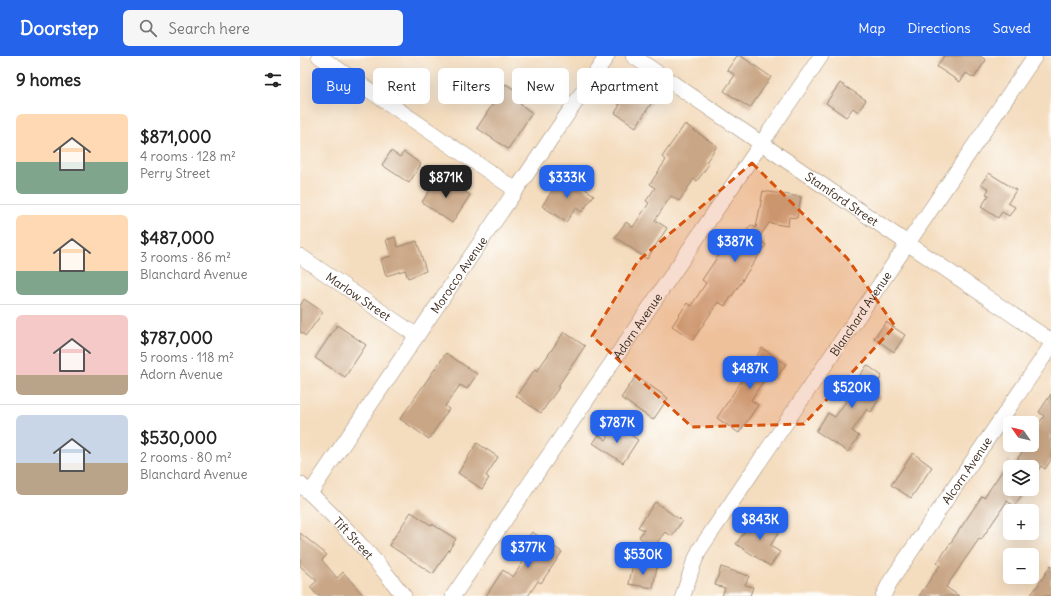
<!DOCTYPE html>
<meta charset="utf-8">
<style>
:root{--surface:#fff;--page:#f6f6f6;--text:#222;--muted:#767676;--line:#e0e0e0;--accent:#2563eb}
body{margin:0;font-family:Delius,sans-serif;background:var(--page);color:var(--text);height:100vh;display:flex;flex-direction:column;font-size:15px;white-space:nowrap}
*{box-sizing:border-box;margin:0}
p{font-size:13px;color:var(--muted)}
.icon{flex:none;width:22px;height:22px;fill:none;stroke:currentColor;stroke-width:2;stroke-linecap:round;stroke-linejoin:round}
.map{position:relative;flex:1;overflow:hidden}
.sheet{display:flex;flex-direction:column;background:var(--surface);width:300px}
.sheet>*{flex:none}
.banner{position:absolute;left:12px;top:12px;width:380px;height:36px;display:flex;gap:8px}
.needle{width:26px;rotate:304deg}
.fabs{position:absolute;left:703px;top:360px;display:grid;gap:8px}
.fabs a{display:grid;place-items:center;width:36px;height:36px;border-radius:6px;background:var(--surface);box-shadow:0 4px 16px #0002;font-size:20px}
.price{position:absolute;translate:-50% -34px;padding:0 9px;border-radius:8px;background:var(--accent);color:#fff;font-size:13px;line-height:26px;filter:drop-shadow(0 1px 2px #0008)}
.price::after{content:'';position:absolute;left:50%;top:24px;width:12px;height:9px;margin-left:-6px;background:inherit;clip-path:polygon(0 0,100% 0,50% 100%)}
.price.active{background:#222;color:#fff}
ul{padding:0;list-style:none}
li{display:flex;align-items:center;gap:12px;height:100px;padding:0 16px}
li+li{border-top:1px solid var(--line)}
li span{display:grid;place-items:center;flex:none;width:112px;height:80px;border-radius:6px;color:#555}
li>.icon{margin-inline-start:auto}
span .icon{width:48px;height:48px;fill:#fffc;stroke-width:1}
li b{font-size:17px}
h2{display:flex;justify-content:space-between;align-items:center;height:48px;padding:0 16px;font-size:17px}
.chip{padding:0 14px;border-radius:6px;background:var(--surface);box-shadow:0 4px 16px #0002;font-size:14px;line-height:36px}
.chip.active{background:var(--accent);color:#fff}
header{display:flex;align-items:center;gap:24px;box-sizing:border-box;height:56px;padding:0 20px;background:var(--accent);color:#fff}
header strong{font-size:19px}
nav{display:flex;gap:22px;margin-inline-start:auto;font-size:14px}
.search{width:280px;height:36px;background:var(--page);display:flex;align-items:center;gap:10px;box-sizing:border-box;padding:0 14px;border-radius:6px;color:var(--muted);font-size:15px}
main{display:flex;flex:1;min-height:0}
.map>svg:first-child{display:block}
.building{fill:#c9a685}
.lines{fill:none;stroke-linecap:round;stroke-linejoin:round}
.street-casing{stroke:#98836e;stroke-width:16}
.street{stroke:#fff;stroke-width:15}
.marked{fill:#d7540e;fill-opacity:0.2;stroke:#d7540e;stroke-width:3;stroke-dasharray:8 5;stroke-linejoin:round}
.labels{text-anchor:middle;dominant-baseline:central;stroke-width:4;stroke-linejoin:round;paint-order:stroke}
.street-label{font-size:12px;fill:#3b2a1e;stroke:#fdfcf7}
</style>
<header>
<strong>Doorstep</strong>
<div class="search"><svg class="icon" aria-label="search" viewBox="0 0 24 24"><circle cx="10" cy="10" r="6"/><path d="M15 15l6 6"/></svg>Search here</div>
<nav><a>Map</a><a>Directions</a><a>Saved</a></nav>
</header>
<main>
<section class="sheet">
<h2>9 homes<svg class="icon" aria-label="filters" viewBox="0 0 24 24"><path d="M4 7h16M4 17h16"/><circle cx="9" cy="7" r="2"/><circle cx="15" cy="17" r="2"/></svg></h2>
<ul>
<li><span style="background:linear-gradient(#ffd9b3 60%,#7fa58c 0)"><svg class="icon" aria-label="home" viewBox="0 0 24 24"><path d="M3 11l9-7 9 7M6 9v11h12V9"/></svg></span><div><b>$871,000</b><p>4 rooms · 128 m²</p><p>Perry Street</p></div></li>
<li><span style="background:linear-gradient(#ffd9b3 70%,#7fa58c 0)"><svg class="icon" aria-label="home" viewBox="0 0 24 24"><path d="M3 11l9-7 9 7M6 9v11h12V9"/></svg></span><div><b>$487,000</b><p>3 rooms · 86 m²</p><p>Blanchard Avenue</p></div></li>
<li><span style="background:linear-gradient(#f6c9c9 75%,#b9a48a 0)"><svg class="icon" aria-label="home" viewBox="0 0 24 24"><path d="M3 11l9-7 9 7M6 9v11h12V9"/></svg></span><div><b>$787,000</b><p>5 rooms · 118 m²</p><p>Adorn Avenue</p></div></li>
<li><span style="background:linear-gradient(#c9d6e8 60%,#b9a48a 0)"><svg class="icon" aria-label="home" viewBox="0 0 24 24"><path d="M3 11l9-7 9 7M6 9v11h12V9"/></svg></span><div><b>$530,000</b><p>2 rooms · 80 m²</p><p>Blanchard Avenue</p></div></li>
</ul>
</section>
<div class="map">
<svg width="751" height="540" viewBox="0 0 751 540">
<rect width="100%" height="100%" fill="#fdfcf7"/>
<filter id="ink" filterUnits="userSpaceOnUse"><feTurbulence type="fractalNoise" baseFrequency=".025" numOctaves="2"/><feDisplacementMap in="SourceGraphic" scale="8" xChannelSelector="R" yChannelSelector="G"/><feConvolveMatrix kernelMatrix="1 2 1 2 8 2 1 2 1" color-interpolation-filters="sRGB"/></filter>
<filter id="wash" filterUnits="userSpaceOnUse"><feTurbulence type="fractalNoise" baseFrequency=".012" numOctaves="4" result="noise"/><feDisplacementMap in="SourceGraphic" scale="16" xChannelSelector="R" yChannelSelector="G"/><feGaussianBlur stdDeviation="0.9" result="paint"/><feColorMatrix in="noise" values="0 0 0 0 0 0 0 0 0 0 0 0 0 0 0 0 0 1.4 0 .05"/><feComposite in="paint" operator="in"/></filter>
<g filter="url(#wash)">
<rect width="100%" height="100%" fill="#f4dcbe"/>
<g id="blocks">
<path class="building" d="M437,0H441L471,21L450,52L424,35L435,19L427,14Z
M644,0H680L686,4L674,22L666,17L660,26L637,11Z
M324,24L354,43L336,71L315,57L320,49L311,43Z
M540,27L566,44L558,56L553,52L546,61L526,47Z
M206,28L224,40L219,47L232,57L208,93L177,72Z
M385,68L417,90L406,106L409,108L397,125L394,123L379,145L371,140L355,164L367,172L347,203L315,181L326,166L333,171L349,147L346,145L355,132L350,128L366,104L362,101Z
M91,95L100,101L104,96L121,108L109,127L82,109Z
M689,117L716,134L708,147L715,151L709,160L702,156L698,162L681,151L689,139L686,138L689,133L681,128Z
M263,118L294,139L282,156L276,152L266,166L242,150Z
M140,119L170,139L152,167L122,146Z
M463,135L501,141L497,162L489,161L488,170L469,167L458,183L466,189L442,224H443L425,250L418,246L393,284L372,270L387,247L391,250L406,227L402,224L432,179L440,184L451,169L456,172Z
M95,181L98,191L117,185L126,215L108,222L105,214L86,220L81,203L91,200L86,184Z
M4,243L23,256L6,280L0,276V250Z
M586,266L605,279L594,296L574,282Z
M37,269L66,289L45,321L15,302Z
M264,276L285,290L258,330H260L241,357L216,340L235,313L237,315Z
M462,292L486,308L475,324L467,319L451,344L458,349L439,377L417,362L444,321L443,320Z
M146,297L177,318L167,333L160,329L145,350L149,353L129,383L100,363Z
M567,309L582,320L572,336L580,341L571,356L567,353L552,375L559,380L548,396L516,375L528,357L535,361L549,341L540,335L551,320L557,324Z
M336,320L368,342L353,364L321,342Z
M751,338V404L745,413L741,410L732,423V411H712L727,389H732V378L744,360L739,356Z
M316,369L338,384L323,407L293,387L299,379L306,384Z
M177,387L198,401L186,420L189,422L182,433L158,417Z
M613,397L632,411L611,442L591,429Z
M710,403V433H726L714,450L707,445L681,484L679,483L646,531L659,540H619L640,509L637,507L682,440L684,442Z
M355,446L382,465L372,480L365,476L354,491L339,481L344,474L338,471Z
M111,456L131,469L132,468L156,483L133,518L89,489Z
M455,460L479,476L470,490L480,496L470,510L436,488Z
M232,476L262,496L241,527L238,525L228,540H186L203,514L213,521L229,497L221,491Z
M0,477L27,499L22,504L37,522L43,516L64,540H18L10,531L17,525L0,510Z
M333,507L357,511L353,532L329,528Z
M751,509V540H730L738,529Z
M421,511L449,520L445,529L453,531L450,540H422L425,532L415,529Z"/>
</g>
</g>
<g filter="url(#ink)">
<use href="#blocks" fill-opacity="0" stroke="#98836e" stroke-width="1"/>
<g class="lines">
<defs>
<g id="street">
<path d="M19,0L216,134"/>
<path id="s1" d="M333,0L751,285"/>
<path id="s2" d="M0,200L117,280"/>
<path id="s3" d="M0,428C37,462 73,500 104,540"/>
<path id="s4" d="M10,437L307,0"/>
<path id="s5" d="M153,540L521,0"/>
<path id="s6" d="M383,540L393,509L400,493L735,0"/>
<path id="s7" d="M583,540L590,526L751,290"/>
</g>
</defs>
<use href="#street" class="street-casing"/>
<use href="#street" class="street"/>
</g>
</g>
<path class="marked" d="M452,107L547,202L595,270L504,368L392,371L292,280L338,205Z"/>
<g class="labels">
<g class="street-label">
<text stroke="none"><textPath href="#s1" startOffset="253">Stamford Street</textPath></text>
<text stroke="none"><textPath href="#s4" startOffset="264">Morocco Avenue</textPath></text>
<text stroke="none"><textPath href="#s2" startOffset="71">Marlow Street</textPath></text>
<text stroke="none"><textPath href="#s6" startOffset="335">Blanchard Avenue</textPath></text>
<text stroke="none"><textPath href="#s5" startOffset="327">Adorn Avenue</textPath></text>
<text stroke="none"><textPath href="#s7" startOffset="151">Alcorn Avenue</textPath></text>
<text stroke="none"><textPath href="#s3" startOffset="76">Tift Street</textPath></text>
</g>
</g>
</svg>
<div class="fabs">
<a><svg class="needle" viewBox="-14 -14 28 28"><path d="M0-13l5 13h-10z" fill="#e53935"/><path d="M0 13l5-13h-10z" fill="#767676"/></svg></a>
<a><svg class="icon" aria-label="layers" viewBox="0 0 24 24"><path d="M12 4l9 5-9 5-9-5zM3 14l9 5 9-5"/></svg></a>
<a>+</a>
<a>−</a>
</div>
<b class="price active" style="left:146px;top:143px">$871K</b>
<b class="price" style="left:267px;top:143px">$333K</b>
<b class="price" style="left:435px;top:207px">$387K</b>
<b class="price" style="left:450px;top:334px">$487K</b>
<b class="price" style="left:552px;top:353px">$520K</b>
<b class="price" style="left:317px;top:388px">$787K</b>
<b class="price" style="left:460px;top:485px">$843K</b>
<b class="price" style="left:228px;top:513px">$377K</b>
<b class="price" style="left:343px;top:520px">$530K</b>
<div class="banner">
<a class="chip active">Buy</a>
<a class="chip">Rent</a>
<a class="chip">Filters</a>
<a class="chip">New</a>
<a class="chip">Apartment</a>
</div>
</div>
</main>
